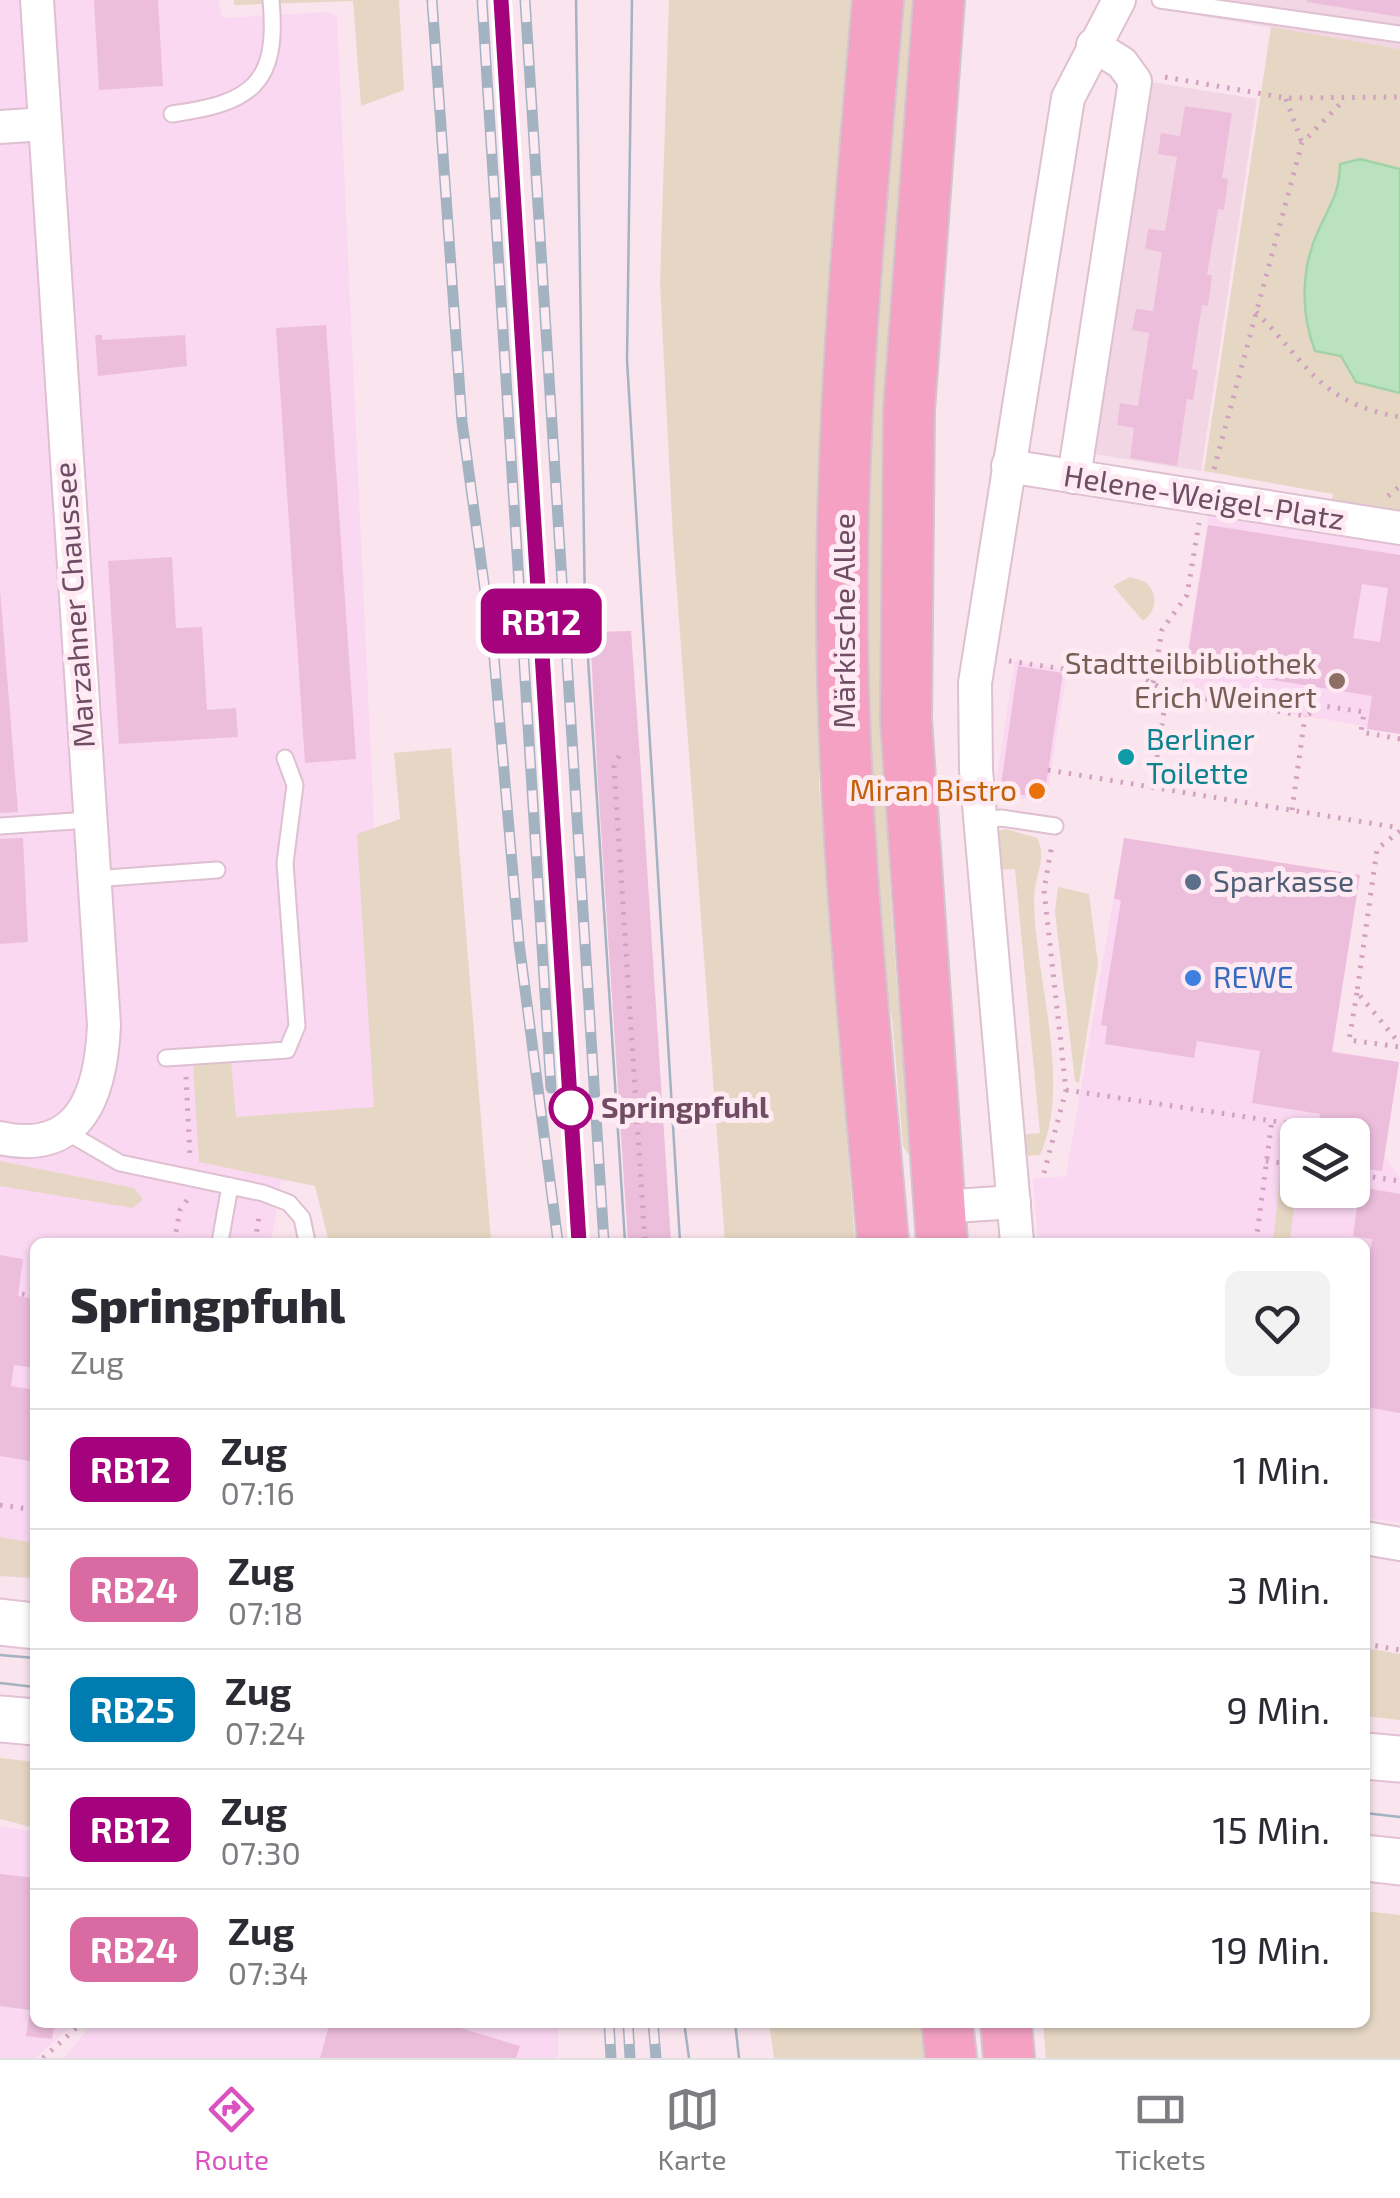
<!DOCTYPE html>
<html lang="de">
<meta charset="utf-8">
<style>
:root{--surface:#fff;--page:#f2f2f3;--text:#2b2b33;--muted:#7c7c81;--line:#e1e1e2;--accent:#db53c1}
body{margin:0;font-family:"Exo 2",sans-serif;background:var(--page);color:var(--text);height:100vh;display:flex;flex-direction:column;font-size:38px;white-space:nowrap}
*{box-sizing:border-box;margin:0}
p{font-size:32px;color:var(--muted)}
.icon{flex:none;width:55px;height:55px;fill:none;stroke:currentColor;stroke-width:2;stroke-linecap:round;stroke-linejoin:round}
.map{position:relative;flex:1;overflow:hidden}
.sheet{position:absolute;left:30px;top:1238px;width:1340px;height:790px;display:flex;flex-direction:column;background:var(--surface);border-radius:15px;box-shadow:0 2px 8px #0004}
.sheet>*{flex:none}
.badge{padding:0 20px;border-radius:15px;font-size:35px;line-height:65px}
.controls{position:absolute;left:1280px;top:1118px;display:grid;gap:20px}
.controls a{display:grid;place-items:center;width:90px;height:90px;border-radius:15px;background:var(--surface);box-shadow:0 2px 8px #0004;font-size:50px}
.map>.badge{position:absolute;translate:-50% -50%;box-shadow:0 0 0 5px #fff}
.round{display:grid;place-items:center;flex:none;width:105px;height:105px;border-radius:15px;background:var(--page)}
.headline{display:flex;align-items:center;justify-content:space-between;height:170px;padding:0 40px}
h1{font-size:48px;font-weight:800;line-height:75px}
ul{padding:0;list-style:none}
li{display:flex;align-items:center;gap:30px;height:120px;padding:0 40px;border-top:2px solid var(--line)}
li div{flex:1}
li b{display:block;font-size:38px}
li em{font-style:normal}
li .badge{min-width:110px;font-weight:700;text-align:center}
.menu{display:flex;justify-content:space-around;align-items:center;height:140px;border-top:2px solid var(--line);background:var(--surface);font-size:28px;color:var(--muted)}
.menu a{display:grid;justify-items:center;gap:5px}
.menu .on{color:var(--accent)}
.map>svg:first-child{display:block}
</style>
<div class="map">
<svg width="1400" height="2058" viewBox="0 0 1400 2058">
<rect width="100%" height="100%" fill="#fae4ed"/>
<g fill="#f3d6e4">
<polygon points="1167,0 1400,0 1400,49 1166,10"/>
<polygon points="1150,82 1257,99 1201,471 1094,454"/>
</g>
<g fill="#fad8f1" fill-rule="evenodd">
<polygon points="0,0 218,0 223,18 329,12 337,17 390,1173 281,1181 271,1242 35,1242 35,1579 0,1576"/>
<polygon points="1209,515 1400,544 1400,732 1180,695"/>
<polygon points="1015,661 1067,670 1046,802 994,794"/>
<path d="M1124,838L1360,875L1332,1051L1399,1062L1384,1156L1400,1178V1523L1365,1517V1242H1038L1033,1179L1066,1176ZM1298,1135H1352V1190H1298Z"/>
<polygon points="0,1826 35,1832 35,2022 75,2023 35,2058 0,2058"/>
<polygon points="93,2023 558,2023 558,2058 64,2058"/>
</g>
<g fill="#e6d7c4">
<polygon points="234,0 399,0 404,90 361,106 353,1 234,5"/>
<polygon points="669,0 851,0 818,488 819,785 855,1242 725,1242 673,538 660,283"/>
<path d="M896,0H917C903,211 881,424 881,636C882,810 896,984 911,1158L903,1146L892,1018L885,989L862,645L876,265Z"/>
<polygon points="1271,27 1400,49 1400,511 1331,505 1333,494 1204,471"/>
<path d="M1130,577L1146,582C1158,595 1157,610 1143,621L1113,586Z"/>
<polygon points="451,748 491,1242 329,1242 315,1186 199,1162 193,1064 231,1060 236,1117 374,1107 357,834 400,819 394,753"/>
<path d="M1006,829L1037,838C1048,858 1034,877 1034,898C1034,977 1073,1082 1040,1155L1022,1156L1020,1135L1040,1133L1015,869L995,870L992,832Z"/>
<polygon points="1058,887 1089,894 1098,964 1079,1083 1075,1081 1055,912"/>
<polygon points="0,1161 134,1188 143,1199 133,1208 0,1186"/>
<polygon points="1280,1176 1297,1179 1290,1242 1273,1242"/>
<polygon points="0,1537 35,1543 35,1578 0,1576"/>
<polygon points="1365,1648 1400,1654 1400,1720 1365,1716"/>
<polygon points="0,1758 35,1762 35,1828 0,1819"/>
<polygon points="1365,1911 1400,1915 1400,2058 1046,2058 1043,2023 1365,2022"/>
<polygon points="769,2023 922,2023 926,2058 774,2058"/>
</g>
<path fill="#bae2bf" stroke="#a1d3a7" stroke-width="2.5" d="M1360,159L1400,169V393L1356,382L1341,356L1315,351C1300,312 1301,267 1319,229C1330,205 1340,192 1340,164Z"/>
<g fill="#edbedc" fill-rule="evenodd">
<polygon points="94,0 158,0 163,86 99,90"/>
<polygon points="1307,0 1400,0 1400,17 1307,2"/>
<polygon points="1185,106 1232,113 1222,178 1228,179 1224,210 1218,209 1207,275 1212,275 1208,306 1202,305 1192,369 1198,370 1193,400 1187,399 1177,466 1130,458 1134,428 1117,425 1120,403 1138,406 1149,333 1132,330 1136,309 1153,311 1162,252 1145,249 1148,229 1165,231 1177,157 1158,154 1161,133 1180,136"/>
<polygon points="326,325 356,759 305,763 276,328"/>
<polygon points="95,335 102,335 102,340 185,335 187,366 98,376"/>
<path d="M1208,525L1400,555V734L1367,729L1372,696L1186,666ZM1362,584L1388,588L1380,642L1353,638Z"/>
<polygon points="172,557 176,628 202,627 207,710 236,708 238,737 119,744 108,561"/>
<polygon points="0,589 18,812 0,813"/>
<polygon points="631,631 641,772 671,1242 628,1242 598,783 590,632"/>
<polygon points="1018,666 1063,673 1044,798 1000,792"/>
<polygon points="23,838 28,942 0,944 0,839"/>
<polygon points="1124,838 1360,875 1332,1052 1399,1062 1382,1171 1352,1167 1352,1135 1317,1135 1320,1114 1252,1103 1260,1051 1197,1041 1194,1058 1105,1044 1107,1026 1101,1025 1121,900 1114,899"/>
<polygon points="1360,1187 1400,1194 1400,1413 1365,1407 1365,1286 1372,1239 1353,1236"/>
<polygon points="0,1255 23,1259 18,1296 35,1299 35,1368 14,1365 11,1386 35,1390 35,1462 0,1456"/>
<polygon points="0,1874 35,1878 35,2022 55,2022 52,2039 26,2036 30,2010 0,2006"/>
<polygon points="330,2022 440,2022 520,2046 516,2058 320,2058"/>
</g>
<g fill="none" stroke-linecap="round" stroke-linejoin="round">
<g stroke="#dec0d1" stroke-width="19">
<g id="lane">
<polyline points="1160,0 1400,34"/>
<path d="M172,114C251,103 279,85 271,0"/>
<polyline points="981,820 1001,818 1055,826"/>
<polyline points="0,826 89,820"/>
<polyline points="93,879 217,870"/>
<polyline points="166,1058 287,1050 297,1026 285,863 295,785 285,758"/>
<polyline points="65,1131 120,1163 263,1193 289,1203 302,1218 307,1242"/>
<polyline points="220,1242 230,1186"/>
</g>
</g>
<g stroke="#dec0d1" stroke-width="36">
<g id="street">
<polyline points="0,127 45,124"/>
<polyline points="1008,466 1400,528"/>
<polyline points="1074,477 1135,81 1122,63 1093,45"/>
<path d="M0,1138C81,1156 101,1093 104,1025L37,0"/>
<polyline points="939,1207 1014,1202"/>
<polyline points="1017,1242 976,770 975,683 1068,98 1119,0"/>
<polyline points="1365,1538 1400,1544"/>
</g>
</g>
<g stroke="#e4c1d5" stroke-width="49">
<g id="secondary">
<polyline points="0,1622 35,1626"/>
<polyline points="0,1719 35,1722"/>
<polyline points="1365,1756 1400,1759"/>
<polyline points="1365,1858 1400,1862"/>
</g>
</g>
<g stroke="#d1c6ce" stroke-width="54">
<g id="primary">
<path d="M878,0C861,200 842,402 842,603C842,817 865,1029 883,1242"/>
<polyline points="939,0 909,410 906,720 942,1242"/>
<polyline points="947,2022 951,2058"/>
<polyline points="1006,2022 1009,2058"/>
</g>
</g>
<g stroke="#d2a1c1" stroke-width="5" stroke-dasharray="2.5 8" stroke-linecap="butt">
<polyline points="1165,77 1286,98 1400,97"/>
<polyline points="1286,99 1302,143"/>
<path d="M1256,312C1309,365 1319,403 1400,417"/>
<polyline points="1214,469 1302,143 1343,101"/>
<polyline points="1388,496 1400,486"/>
<polyline points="1009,661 1085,672"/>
<polyline points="1086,665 1134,672 1167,692 1305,716 1324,706 1364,712 1361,732 1400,739"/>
<polyline points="1153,683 1162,630 1187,595 1199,523"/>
<polyline points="619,756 614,767 645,1242"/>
<polyline points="1048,770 1400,828"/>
<polyline points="1152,788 1167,692"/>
<polyline points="1292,810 1305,716"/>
<polyline points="1400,831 1377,849 1357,992 1400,1044"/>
<polyline points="1357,993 1349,1040 1400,1047"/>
<polyline points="186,1077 190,1156"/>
<polyline points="1066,1090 1313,1127"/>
<polyline points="1266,1161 1298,1165"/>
<polyline points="1044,1173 1066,1090 1044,890 1052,844"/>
<polyline points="1352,1174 1400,1181"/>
<polyline points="1335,1193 1347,1194 1347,1190"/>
<polyline points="174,1242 180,1210 188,1199"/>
<polyline points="255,1242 260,1211"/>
<polyline points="1256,1242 1272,1120"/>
<polyline points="22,1294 35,1296"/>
<polyline points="0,1505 35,1510"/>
<polyline points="1365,1644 1400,1650"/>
<polyline points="43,2058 83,2022"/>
</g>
<use href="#lane" stroke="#fff" stroke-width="15"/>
<use href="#street" stroke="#fff" stroke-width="32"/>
<use href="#secondary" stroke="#fff" stroke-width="45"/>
<use href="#primary" stroke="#f4a1c3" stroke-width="50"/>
<g stroke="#a4b3c2" stroke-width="2.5">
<polyline points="576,0 585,611 625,1242"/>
<polyline points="632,0 627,360 680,1242"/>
<polyline points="0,1655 35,1658"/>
<polyline points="0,1683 35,1687"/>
<polyline points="1365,1813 1400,1817"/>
<polyline points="684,2022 689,2058"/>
<polyline points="735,2022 739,2058"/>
</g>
<g stroke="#a4b3c2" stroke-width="11">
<g id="rail">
<polyline points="432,0 462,422 494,657 519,943 558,1242"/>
<polyline points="482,0 551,1088"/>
<polyline points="501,0 579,1242"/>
<polyline points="525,0 604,1242"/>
<polyline points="609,2022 611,2058"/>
<polyline points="628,2022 630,2058"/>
<polyline points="653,2022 656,2058"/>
</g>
</g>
<use href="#rail" stroke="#fdeaf2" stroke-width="8" stroke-dasharray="22" stroke-linecap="butt"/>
</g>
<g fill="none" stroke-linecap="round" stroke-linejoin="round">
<g stroke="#fff" stroke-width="22">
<polyline id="line" points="501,0 579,1242"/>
</g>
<use href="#line" stroke="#a5027d" stroke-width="15"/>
</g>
<circle fill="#8d6e63" stroke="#fdeaf2" stroke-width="4" cx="1337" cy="681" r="10"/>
<circle fill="#0f9aa8" stroke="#fdeaf2" stroke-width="4" cx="1126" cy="757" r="10"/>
<circle fill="#e8710a" stroke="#fdeaf2" stroke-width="4" cx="1037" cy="791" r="10"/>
<circle fill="#5c6f8a" stroke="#fdeaf2" stroke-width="4" cx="1193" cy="882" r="10"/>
<circle fill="#3f7fe0" stroke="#fdeaf2" stroke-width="4" cx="1193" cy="978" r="10"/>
<circle fill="#fff" stroke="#a5027d" stroke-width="5" cx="571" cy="1108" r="20"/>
<g text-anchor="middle" stroke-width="10" stroke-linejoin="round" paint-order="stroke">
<g font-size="30" fill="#704c65" stroke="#fdeaf2">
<text transform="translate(1204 498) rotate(9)" y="10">Helene-Weigel-Platz</text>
<text transform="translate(75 605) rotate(-94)" y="10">Marzahner Chaussee</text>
<text transform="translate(845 621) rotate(-90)" y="10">Märkische Allee</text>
</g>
<g font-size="30" fill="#785e54" stroke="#fdeaf2" text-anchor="end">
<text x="1317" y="674">Stadtteilbibliothek<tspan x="1317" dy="34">Erich Weinert</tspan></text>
</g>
<g font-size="30" fill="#0d838f" stroke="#fdeaf2" text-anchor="start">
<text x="1146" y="750">Berliner<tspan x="1146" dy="34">Toilette</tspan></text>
</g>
<g font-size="30" fill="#c56008" stroke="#fdeaf2" text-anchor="end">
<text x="1017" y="801">Miran Bistro</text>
</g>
<g font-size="30" fill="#4e5e75" stroke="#fdeaf2" text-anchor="start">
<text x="1213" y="892">Sparkasse</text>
</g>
<g font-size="30" fill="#366cbe" stroke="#fdeaf2" text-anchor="start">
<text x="1213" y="988">REWE</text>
</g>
<g font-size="30" font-weight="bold" fill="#704c65" stroke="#fdeaf2" text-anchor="start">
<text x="601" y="1118">Springpfuhl</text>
</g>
</g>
</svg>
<div class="controls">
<a><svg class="icon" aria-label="layers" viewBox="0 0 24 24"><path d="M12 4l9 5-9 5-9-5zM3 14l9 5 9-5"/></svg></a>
</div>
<b class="badge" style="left:541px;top:621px;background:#a5027d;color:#fff">RB12</b>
<section class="sheet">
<div class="headline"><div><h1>Springpfuhl</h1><p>Zug</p></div><a class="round"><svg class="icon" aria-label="heart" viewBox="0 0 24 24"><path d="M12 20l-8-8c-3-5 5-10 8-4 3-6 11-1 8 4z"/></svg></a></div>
<ul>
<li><span class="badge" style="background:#a5027d;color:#fff">RB12</span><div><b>Zug</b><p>07:16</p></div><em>1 Min.</em></li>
<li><span class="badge" style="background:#da6ba2;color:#fff">RB24</span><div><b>Zug</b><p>07:18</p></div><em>3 Min.</em></li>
<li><span class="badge" style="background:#007cb0;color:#fff">RB25</span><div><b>Zug</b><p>07:24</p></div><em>9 Min.</em></li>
<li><span class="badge" style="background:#a5027d;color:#fff">RB12</span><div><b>Zug</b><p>07:30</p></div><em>15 Min.</em></li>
<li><span class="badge" style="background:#da6ba2;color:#fff">RB24</span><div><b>Zug</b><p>07:34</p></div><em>19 Min.</em></li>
</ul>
</section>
</div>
<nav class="menu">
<a class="on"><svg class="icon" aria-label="directions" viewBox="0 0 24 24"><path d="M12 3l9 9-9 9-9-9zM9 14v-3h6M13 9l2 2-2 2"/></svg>Route</a>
<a><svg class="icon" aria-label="map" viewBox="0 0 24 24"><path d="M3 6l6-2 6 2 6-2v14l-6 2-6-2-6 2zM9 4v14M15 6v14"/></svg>Karte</a>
<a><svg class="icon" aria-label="tickets" viewBox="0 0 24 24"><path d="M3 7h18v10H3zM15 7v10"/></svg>Tickets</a>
</nav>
